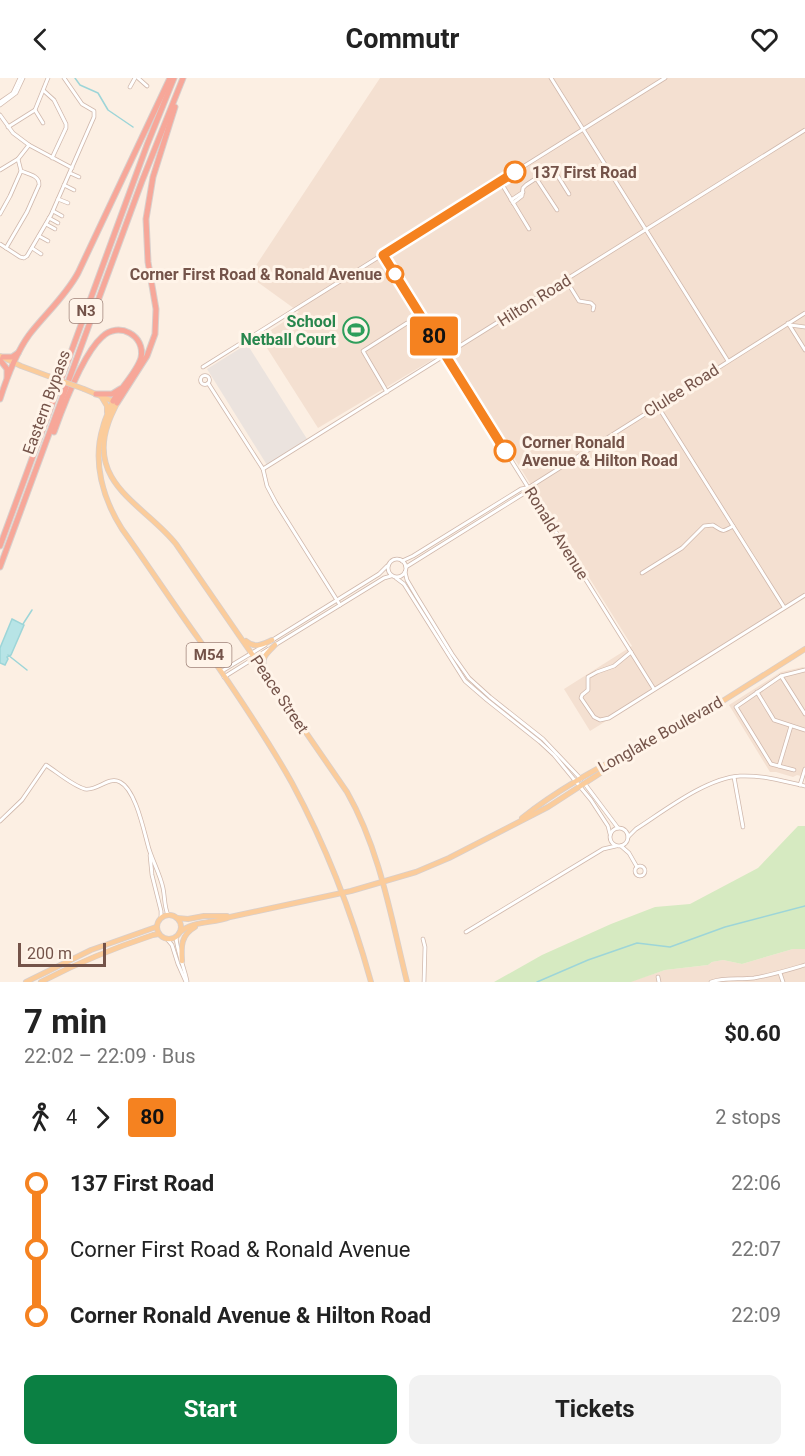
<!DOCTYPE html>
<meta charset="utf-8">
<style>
:root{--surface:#fff;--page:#f2f2f2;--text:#222;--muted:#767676;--accent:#0b8043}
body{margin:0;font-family:Roboto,sans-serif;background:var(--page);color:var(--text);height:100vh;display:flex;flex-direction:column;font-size:22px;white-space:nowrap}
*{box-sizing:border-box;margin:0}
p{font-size:20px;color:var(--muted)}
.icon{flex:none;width:33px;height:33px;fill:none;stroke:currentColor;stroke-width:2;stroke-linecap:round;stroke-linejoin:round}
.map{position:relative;height:904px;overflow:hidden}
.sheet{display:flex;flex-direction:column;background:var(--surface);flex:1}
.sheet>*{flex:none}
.badge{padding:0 12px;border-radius:4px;font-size:21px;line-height:39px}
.scale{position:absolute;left:18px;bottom:15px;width:88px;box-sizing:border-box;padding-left:6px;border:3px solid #745349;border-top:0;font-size:16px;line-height:21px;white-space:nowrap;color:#745349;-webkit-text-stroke:4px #fff4e9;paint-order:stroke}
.map>.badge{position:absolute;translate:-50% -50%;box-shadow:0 0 0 3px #fff}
.legs{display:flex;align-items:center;gap:9px;height:66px;padding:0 24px;font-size:20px}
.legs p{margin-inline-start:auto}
.headline{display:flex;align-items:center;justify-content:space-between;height:102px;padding:0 24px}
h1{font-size:33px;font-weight:700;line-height:45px}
.action{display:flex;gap:12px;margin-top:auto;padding:12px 24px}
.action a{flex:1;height:69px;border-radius:12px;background:var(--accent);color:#fff;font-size:24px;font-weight:700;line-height:69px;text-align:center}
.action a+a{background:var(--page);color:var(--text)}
ul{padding:0 24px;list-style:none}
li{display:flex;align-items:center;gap:21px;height:66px;font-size:22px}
li i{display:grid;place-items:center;width:9px;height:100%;margin:0 8px;background:currentColor}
li i::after{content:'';width:15px;height:15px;margin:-8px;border:4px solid;border-radius:50%;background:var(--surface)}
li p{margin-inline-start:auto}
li:first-child i{background:linear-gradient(#0000 50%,currentColor 0)}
li:last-child i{background:linear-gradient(currentColor 50%,#0000 0)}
header{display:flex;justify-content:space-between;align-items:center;height:78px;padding:0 24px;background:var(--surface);font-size:27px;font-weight:700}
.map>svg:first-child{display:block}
</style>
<header><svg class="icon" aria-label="back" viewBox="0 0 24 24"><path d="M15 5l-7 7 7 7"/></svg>Commutr<svg class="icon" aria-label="heart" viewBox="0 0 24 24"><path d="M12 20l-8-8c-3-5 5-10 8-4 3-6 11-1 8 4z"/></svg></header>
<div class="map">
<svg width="805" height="904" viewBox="0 0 805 904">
<rect width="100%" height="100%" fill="#fcefe3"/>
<g fill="#f4e0d1">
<polygon points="380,0 805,0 805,520 590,653 564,611 632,568 447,273 318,350 260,259 299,234 249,198"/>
<polygon points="803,589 805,590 805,699 797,697 793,699 776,694 770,694 729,627 781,594"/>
<polygon points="793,871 805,871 805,904 629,904 665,892 708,887 712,884 723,882 742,886"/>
</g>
<polygon fill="#ebe3de" points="247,266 307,361 267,387 207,291"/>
<polygon fill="#d6eac1" points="798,748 805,748 805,871 793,871 742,886 723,882 712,884 708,887 665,892 631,904 494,904 542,877 611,846 655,829 690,826 758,790"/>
<polygon fill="#b7e4e6" stroke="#9dd5d8" stroke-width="1.5" points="12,541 24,547 11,577 7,579 8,581 5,587 0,585 0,570"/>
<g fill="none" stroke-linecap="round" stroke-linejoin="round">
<g stroke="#9dd5d8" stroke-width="1.5">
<polyline points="75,0 80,7 98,15 108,32 133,49"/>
<polyline points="23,546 32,532"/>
<polyline points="8,577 27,592"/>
<polyline points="537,904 588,882 637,865 670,869 725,849 805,828"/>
</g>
<g stroke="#d0b8ac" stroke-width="4.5">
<g id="minor">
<polyline points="138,0 147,8"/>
<polyline points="551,0 728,283"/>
<polyline points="130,9 135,0"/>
<polyline points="44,13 54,22 66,46 66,50 52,80"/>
<polyline points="0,24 13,15 20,0"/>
<polyline points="0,27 16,15 23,0"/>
<polyline points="35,32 43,45"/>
<polyline points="0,37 13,55 29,67 72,90"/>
<polyline points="8,49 35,32 48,0"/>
<polyline points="0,92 18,81 29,67"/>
<polyline points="70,95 79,99"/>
<polyline points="536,100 557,132"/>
<polyline points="500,103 529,151"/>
<polyline points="64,107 74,112"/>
<polyline points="58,121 68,125"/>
<polyline points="511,122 523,114"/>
<polyline points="513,125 522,118 523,110 526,107 552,90 554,92 569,116"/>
<polyline points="53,133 62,138"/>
<polyline points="0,136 10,118 21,93 18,81"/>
<polyline points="49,140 58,145"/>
<polyline points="46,146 55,151"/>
<polyline points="39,158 48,163"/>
<polyline points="0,166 20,179 24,180 27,178 51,137 94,39 94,33 82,26 64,0"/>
<path d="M6,170L27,134L39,107C40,98 29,96 21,93"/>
<polyline points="32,170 41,176"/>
<polyline points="383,177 654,611"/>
<polyline points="566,202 579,223 591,225 594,228 593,232"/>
<polyline points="788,245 805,272"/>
<polyline points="790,247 805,249"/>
<polyline points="203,289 665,0"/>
<circle cx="205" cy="302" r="4.5"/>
<polyline points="208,305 263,391 267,408 276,425 340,527"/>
<polyline points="387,314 363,273 407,245 415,253 426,245"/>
<polyline points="657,327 784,529"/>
<polyline points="263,391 805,52"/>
<circle cx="397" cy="490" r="9"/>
<polyline points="402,483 413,478 521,411 526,410"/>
<polyline points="406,489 523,416 528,410 805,235"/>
<polyline points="405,494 407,502 417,519 452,576 469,600 490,619 543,661 581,701"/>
<path d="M642,495L682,470L704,448L713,447C723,453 721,455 733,448"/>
<polyline points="396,500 404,506 465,603 487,622 540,664 554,677 591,722 608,748 610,756"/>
<polyline points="271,563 379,496 387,488"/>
<polyline points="275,567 384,500 391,498"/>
<polyline points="631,574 614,588 597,594 588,599 588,612 582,617 581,620 594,639 600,642 609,640 805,517"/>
<polyline points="222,593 265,567"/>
<polyline points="781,598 805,636"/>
<polyline points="224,599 269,571"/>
<polyline points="757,614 774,642 805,652"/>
<polyline points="779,688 791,648"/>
<polyline points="794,692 771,686 736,629 781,598 805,592"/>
<polyline points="734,699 743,749"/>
<polyline points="585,706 618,750"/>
<polyline points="800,707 805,691"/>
<path d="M0,743L22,722L46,687C57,694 73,708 85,711C98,713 108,698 120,704C136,712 144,754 149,771C153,784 160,796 163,810C165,819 164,828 168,837"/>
<circle cx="619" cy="759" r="9"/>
<path d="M628,759L636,751C664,733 706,700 740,698C762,697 784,703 805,708"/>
<polyline points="621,768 629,775 637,789"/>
<polyline points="150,777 152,797 161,833 161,839"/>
<circle cx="640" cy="793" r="5"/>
<polyline points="466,854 603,771 616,768"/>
<path d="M176,859C177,874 184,888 187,903"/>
<polyline points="167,861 172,867 178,886 186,904"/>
<polyline points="423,861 425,869 424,904"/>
<polyline points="780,895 783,904"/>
<polyline points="658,899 659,904"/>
<path d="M711,904C725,899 740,902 754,900C772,897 788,892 805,887"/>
</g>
</g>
<g stroke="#d8cfcc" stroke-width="6">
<g id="major">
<polyline points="0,278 21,288 48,298"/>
<path d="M84,311L117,325C114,332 110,339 108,346C87,406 146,428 176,466L347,714C380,772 391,839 407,904"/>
<polyline points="101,318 107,328 107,334"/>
<path d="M113,323C110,331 105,340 103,349C92,384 103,421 122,451C148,487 172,524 198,560C231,607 264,655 292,705C326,768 352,835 371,904"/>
<path d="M246,563C255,571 263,566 272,562"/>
<path d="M265,592C260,580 267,575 275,567"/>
<path d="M522,740C556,713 594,692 632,672"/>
<circle cx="169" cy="849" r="12"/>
<polyline points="177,840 188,841 204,838 227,838"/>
<path d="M180,854C194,842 213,846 230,839L351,813L416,794L449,780L548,729L636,672L699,638L805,571"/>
<path d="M182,883C181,868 181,857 195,849"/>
<polyline points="26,904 91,872 156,849"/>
<path d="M41,904C77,885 114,870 153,857L159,856"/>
</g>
</g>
<g stroke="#d8cfcc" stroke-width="7">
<g id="highway">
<polyline points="3,279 12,279 18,275"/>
<polyline points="0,282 7,291 7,299"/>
<polyline points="96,316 112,316 120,311"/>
<path d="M0,321C7,299 16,275 29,257C45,236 65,219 78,195L170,0"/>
<polyline points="117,325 147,278 155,256 156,231 148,184 146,141 153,99 175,29"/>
<path d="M54,354C63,329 83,276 102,259C118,243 146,257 141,280C137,294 121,310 113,323"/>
<polyline points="0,468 147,67 174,0"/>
<polyline points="0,489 142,103 183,0"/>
</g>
</g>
<use href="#minor" stroke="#fff" stroke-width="3"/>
<use href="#major" stroke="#fbcc9b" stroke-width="4.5"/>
<use href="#highway" stroke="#f7a799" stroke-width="5"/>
<g stroke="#d8cfcc" stroke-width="6" stroke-linecap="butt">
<polyline id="major-bridge" points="48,298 84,311"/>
</g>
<use href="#major-bridge" stroke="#fbcc9b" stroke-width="4.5"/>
</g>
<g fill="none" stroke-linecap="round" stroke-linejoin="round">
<g stroke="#fff" stroke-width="14">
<polyline id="line-1" points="505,373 383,177 515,94"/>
</g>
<use href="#line-1" stroke="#f58220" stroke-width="9"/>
</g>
<defs>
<g id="stadium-ring" transform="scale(1.35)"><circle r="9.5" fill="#fff4e9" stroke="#2e9e5b" stroke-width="1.5"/><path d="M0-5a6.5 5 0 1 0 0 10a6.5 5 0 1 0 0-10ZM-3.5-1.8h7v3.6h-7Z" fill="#2e9e5b"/></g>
</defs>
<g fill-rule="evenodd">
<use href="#stadium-ring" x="356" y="252"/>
</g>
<g fill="#fff" stroke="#f58220" stroke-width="3">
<circle cx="515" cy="94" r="10"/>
<circle cx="395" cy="196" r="8"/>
<circle cx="505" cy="373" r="10"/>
</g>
<g text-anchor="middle" stroke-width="6" stroke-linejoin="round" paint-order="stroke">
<g fill="#fff4e9" stroke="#9e8379" stroke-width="1.5">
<rect x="69.5" y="221" width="33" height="24" rx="4.5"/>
<rect x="186.5" y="565" width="45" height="24" rx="4.5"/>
</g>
<g font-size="15" font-weight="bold" fill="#745349">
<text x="86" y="238">N3</text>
<text x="209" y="582">M54</text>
</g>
<g font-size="16" font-weight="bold" fill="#745349" stroke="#fff4e9" text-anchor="start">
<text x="532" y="100">137 First Road</text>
<text x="382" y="202" text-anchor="end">Corner First Road &amp; Ronald Avenue</text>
<text x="522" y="370">Corner Ronald<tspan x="522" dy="18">Avenue &amp; Hilton Road</tspan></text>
</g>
<g font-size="16" fill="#745349" stroke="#fff4e9">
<text transform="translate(534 222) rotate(-32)" y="6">Hilton Road</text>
<text transform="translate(681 312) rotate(-32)" y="6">Clulee Road</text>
<text transform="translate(46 324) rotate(-70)" y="6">Eastern Bypass</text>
<text transform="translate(557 455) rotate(58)" y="6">Ronald Avenue</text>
<text transform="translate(280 616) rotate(56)" y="6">Peace Street</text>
<text transform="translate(660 656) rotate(-29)" y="6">Longlake Boulevard</text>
</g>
<g font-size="16" font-weight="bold" fill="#27864d" stroke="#fff4e9" text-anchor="end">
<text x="336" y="249">School<tspan x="336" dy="18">Netball Court</tspan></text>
</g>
</g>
</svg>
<div class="scale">200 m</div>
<b class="badge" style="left:434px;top:258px;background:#f58220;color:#111">80</b>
</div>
<section class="sheet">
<div class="headline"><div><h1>7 min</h1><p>22:02 – 22:09 · Bus</p></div><b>$0.60</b></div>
<div class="legs"><svg class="icon" aria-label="walk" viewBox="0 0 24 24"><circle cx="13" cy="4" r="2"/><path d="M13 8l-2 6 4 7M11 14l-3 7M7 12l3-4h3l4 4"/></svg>4<svg class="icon" aria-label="forward" viewBox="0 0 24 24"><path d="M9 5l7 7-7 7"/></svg><b class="badge" style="background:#f58220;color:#111">80</b><p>2 stops</p></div>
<ul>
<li><i style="color:#f58220"></i><b>137 First Road</b><p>22:06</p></li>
<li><i style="color:#f58220"></i><span>Corner First Road &amp; Ronald Avenue</span><p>22:07</p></li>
<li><i style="color:#f58220"></i><b>Corner Ronald Avenue &amp; Hilton Road</b><p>22:09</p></li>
</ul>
<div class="action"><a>Start</a><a>Tickets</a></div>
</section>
